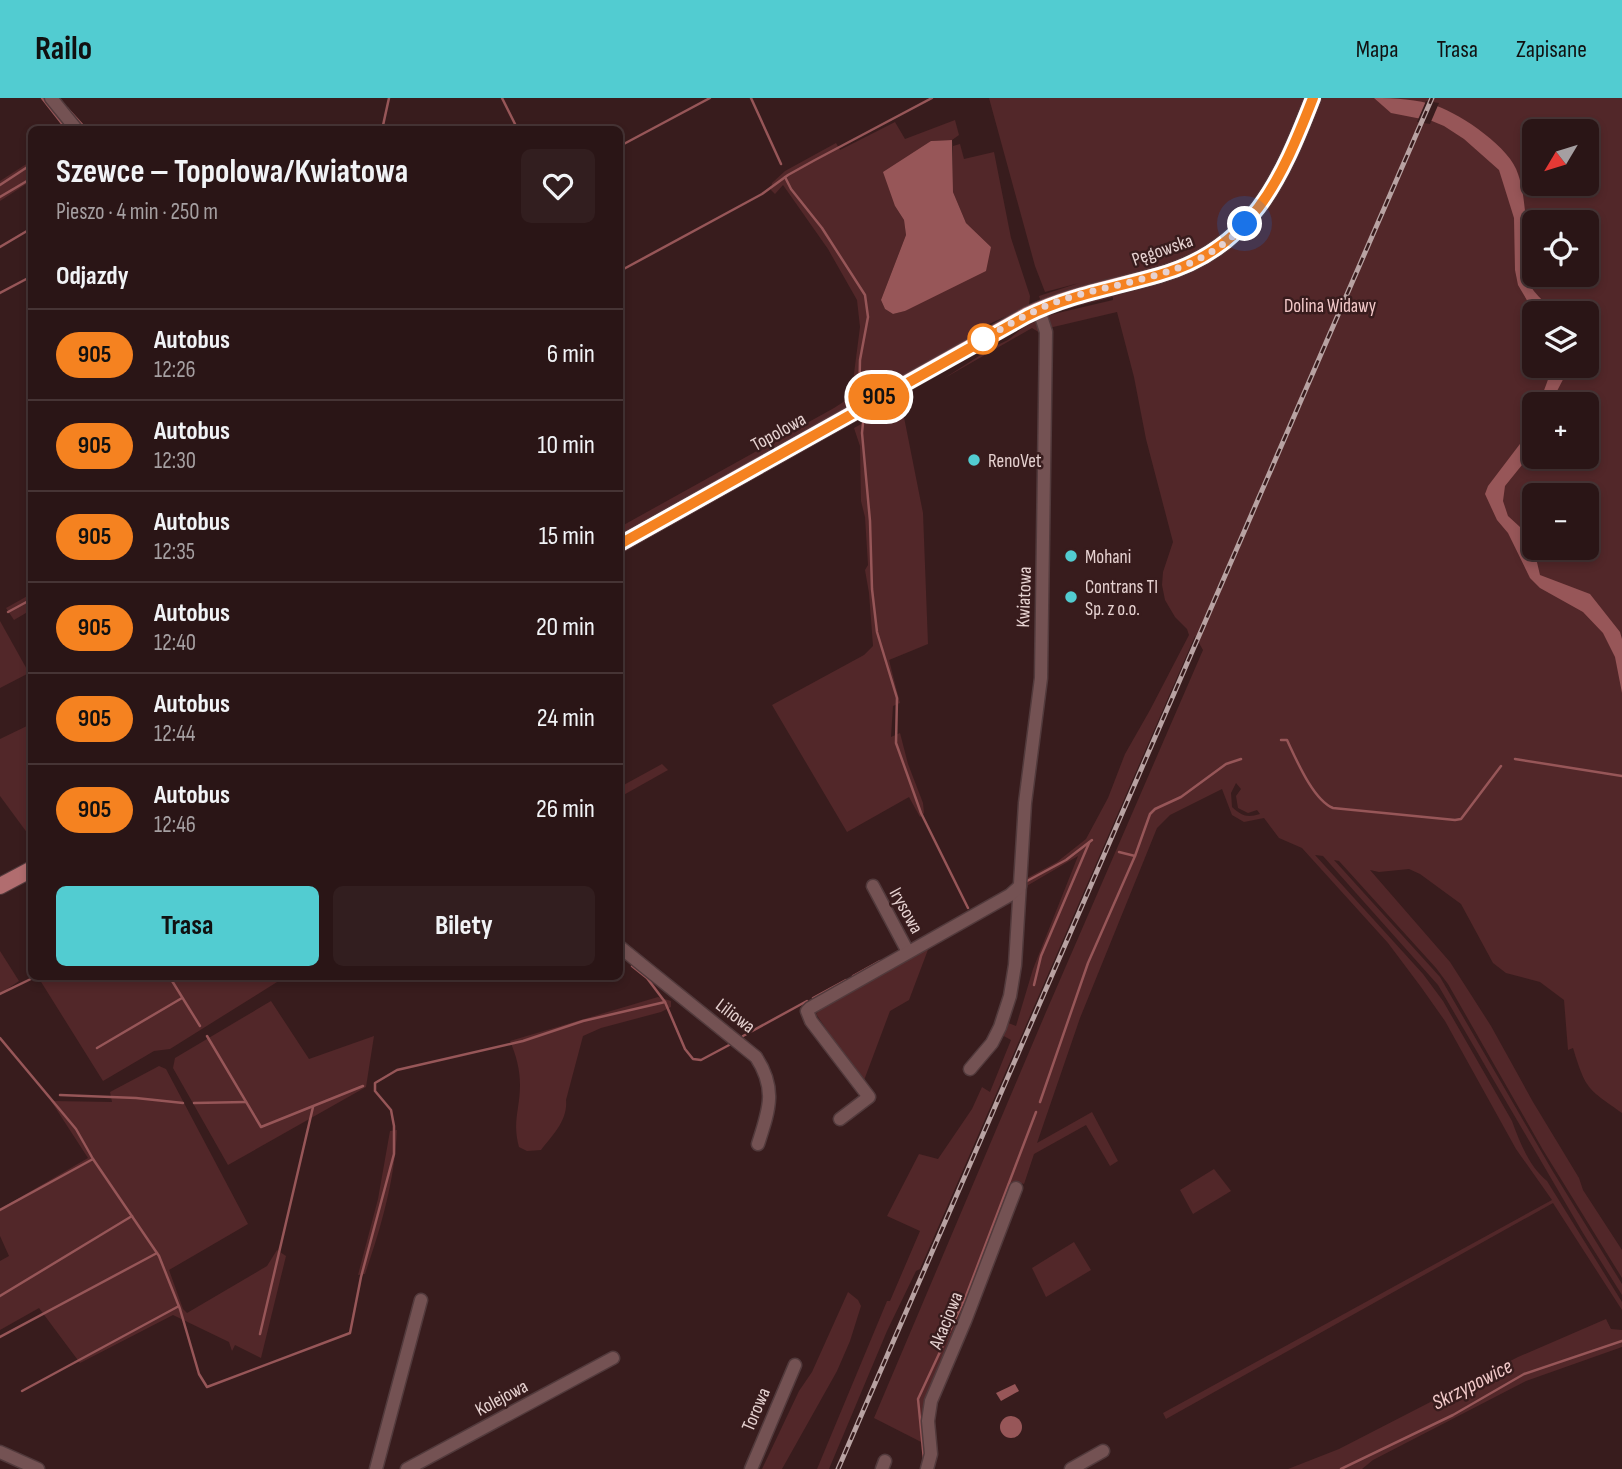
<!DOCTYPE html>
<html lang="pl">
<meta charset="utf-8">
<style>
:root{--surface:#2a1516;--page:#321e1f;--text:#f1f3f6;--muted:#a59fa1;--line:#463435;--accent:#52ccd1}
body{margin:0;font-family:"Sofia Sans Condensed",sans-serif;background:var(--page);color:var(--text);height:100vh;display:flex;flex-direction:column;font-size:26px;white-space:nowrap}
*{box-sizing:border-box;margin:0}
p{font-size:23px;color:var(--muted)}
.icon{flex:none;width:38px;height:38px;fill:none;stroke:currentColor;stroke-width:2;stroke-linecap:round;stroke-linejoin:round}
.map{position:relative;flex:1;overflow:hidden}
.details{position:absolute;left:28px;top:28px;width:595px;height:854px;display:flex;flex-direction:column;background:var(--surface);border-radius:10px;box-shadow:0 4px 10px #0003,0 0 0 2px var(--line)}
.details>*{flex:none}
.badge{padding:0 14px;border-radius:23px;font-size:24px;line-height:46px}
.needle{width:46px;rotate:232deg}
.tools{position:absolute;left:1522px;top:21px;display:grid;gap:14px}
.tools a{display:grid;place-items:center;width:77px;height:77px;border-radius:10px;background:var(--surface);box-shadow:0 4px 10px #0003,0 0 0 2px var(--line);font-size:35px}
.you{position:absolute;width:35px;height:35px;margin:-18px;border:5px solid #fff;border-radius:50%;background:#1a73e8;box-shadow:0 0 0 10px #1a73e833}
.map>.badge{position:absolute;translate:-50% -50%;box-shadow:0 0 0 4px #fff}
h2{padding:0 28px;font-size:26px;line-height:63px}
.round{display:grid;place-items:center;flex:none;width:74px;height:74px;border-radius:10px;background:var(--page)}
.headline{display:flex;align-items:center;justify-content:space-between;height:119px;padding:0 28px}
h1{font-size:33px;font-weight:700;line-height:52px}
.button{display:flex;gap:14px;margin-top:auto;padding:14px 28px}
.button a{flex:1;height:80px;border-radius:10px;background:var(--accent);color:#111;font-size:28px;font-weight:700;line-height:80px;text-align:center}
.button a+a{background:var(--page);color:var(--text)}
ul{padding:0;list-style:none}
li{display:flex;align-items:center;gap:21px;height:91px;padding:0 28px;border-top:2px solid var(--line)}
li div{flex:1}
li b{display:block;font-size:26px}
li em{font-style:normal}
li .badge{min-width:77px;font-weight:700;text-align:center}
header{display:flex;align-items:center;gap:42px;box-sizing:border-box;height:98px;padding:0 35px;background:var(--accent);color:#111}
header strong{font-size:33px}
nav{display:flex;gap:38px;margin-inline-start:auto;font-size:24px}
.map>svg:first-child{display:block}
</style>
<header>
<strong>Railo</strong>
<nav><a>Mapa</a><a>Trasa</a><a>Zapisane</a></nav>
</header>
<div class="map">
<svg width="1622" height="1371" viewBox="0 0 1622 1371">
<rect width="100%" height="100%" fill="#381c1d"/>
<g fill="#522729" fill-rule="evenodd">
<path d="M989,0H1622V1015C1587,990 1586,992 1573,950L1568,952L1564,902L1540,884L1506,875L1493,865L1461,806L1420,776L1409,771L1379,774L1370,772L1450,864L1491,928L1533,1004L1579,1080L1583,1092L1622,1152V1180L1543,1052L1448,886L1436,870L1339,763L1334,762L1440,879L1552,1072L1622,1186V1197L1583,1135L1438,887L1323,758L1315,757L1423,876L1443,903L1512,1023C1520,1045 1529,1068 1547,1083L1622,1204V1212L1553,1105L1166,1321L1163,1315L1552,1102L1516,1051L1445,923L1421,889L1388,845L1302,750L1279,740L1264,720L1244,724L1232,717L1222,691L1170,717L1157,730L1080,920L1037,1045L1092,1014L1118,1063L1110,1068L1086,1027L1034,1056L1024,1086L1016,1084L924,1310L927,1347L874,1320L1046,914L1203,552L1195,538L920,1171L916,1173L887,1233L829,1371H817L887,1203H890L920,1133L887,1118L919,1056L938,1061L972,1011L982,989L990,994L1011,942L1000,936L1006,924L1016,928L1033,871L1078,758L1025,789V781L1057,764L1086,741L1108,700L1125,656L1150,612L1189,537L1187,531L1175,519L1165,502L1162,487L1163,474L1173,444L1146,341L1134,279L1117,214L1049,230L1045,218L1113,202V199L1062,212H1052L1040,201L1039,198L1079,185L1045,194L1035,168ZM1535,33H1587V86H1535ZM1535,124H1587V177H1535ZM1535,215H1587V268H1535ZM1535,306H1587V359H1535ZM1535,397H1587V450H1535ZM1236,685L1241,691L1236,698L1238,710L1248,715L1257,712L1260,716C1247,720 1242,718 1232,709L1231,695Z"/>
<polygon points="955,22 959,37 952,42 931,43 895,108 904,122 906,137 881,202 885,211 893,216 905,213 991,149 966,125 953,94 953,48 960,46 964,61 994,54 1011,140 1030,198 1029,208 987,227 977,234 978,236 620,440 620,429 834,310 851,299 860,229 857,202 828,151 783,87 775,96 771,92 772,85 785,73 836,45 840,52 895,24 905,41"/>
<polygon points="31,63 31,83 0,103 0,83"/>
<polygon points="1035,223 1040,235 1032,230 943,281 993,249 1008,242 1026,227"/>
<polygon points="901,304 923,415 928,546 889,562 900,605 893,608 891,639 900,635 908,666 923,705 924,715 920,719 909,699 847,734 772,607 864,557 873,548 869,495 865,472 868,467 865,419 861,403 860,348 854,330"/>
<polygon points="850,322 852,326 624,454 622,450"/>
<polygon points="31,496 31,512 14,522 6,510"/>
<polygon points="0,523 29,575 0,590"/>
<polygon points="31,626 31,740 0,698 0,641"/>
<polygon points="662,666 668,672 620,699 620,689"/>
<polygon points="929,849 909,902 890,913 863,985 816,916 821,910"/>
<polygon points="0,853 19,883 0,896"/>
<polygon points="38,879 285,879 170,951 154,953 103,983"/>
<path d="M658,899L671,903V909L661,914L601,930L583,938L566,1002C568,1022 553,1037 541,1052L527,1053L519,1049C512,1024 520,1011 520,987C520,971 516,957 510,943Z"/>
<polygon points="271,903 309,961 374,938 366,989 228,1067 173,970 175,960"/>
<polygon points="159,968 166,971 248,1126 169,1172 183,1211 187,1215 267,1168 277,1152 286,1158 261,1260 235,1247 232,1253 229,1244 173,1217 80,1265 39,1210 0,1232 0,1163 9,1158 0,1138 0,1111 88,1060 51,1003 112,1004 110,994"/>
<path d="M397,1032C395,1081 381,1130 365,1176L358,1177L378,1101L390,1033Z"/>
<polygon points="1214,1071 1231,1093 1193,1116 1180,1092"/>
<polygon points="1074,1144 1091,1172 1046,1199 1032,1170"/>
<polygon points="848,1194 858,1202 861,1208 850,1243 837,1273 782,1371 762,1371 799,1293 812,1274"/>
<polygon points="1606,1221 1611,1231 1622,1232 1622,1249 1526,1283 1373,1362 1362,1371 1288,1371 1339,1351 1518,1259"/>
</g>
<g fill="#975658">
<path d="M1374,0C1395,0 1417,1 1437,8C1462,17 1511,50 1518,76C1522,87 1524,102 1525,113C1525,133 1518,159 1525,178C1530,192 1545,205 1556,215H1542L1528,204L1518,187L1515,172L1514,120L1499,72L1464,41L1444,28L1432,23L1391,15Z"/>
<polygon points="952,42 953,94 966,125 991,149 986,173 905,213 893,216 885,211 881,202 906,137 904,122 895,108 883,74 931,43"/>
<polygon points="1553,268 1570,268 1556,295 1553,306 1539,306"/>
<polygon points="1535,320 1535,351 1505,388 1503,403 1508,418 1531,439 1540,477 1590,496 1620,534 1622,541 1622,595 1615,559 1603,535 1583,514 1540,490 1530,480 1508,435 1497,422 1485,396 1488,388 1532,330"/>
<polygon points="1015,1286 1019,1293 1001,1303 996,1295"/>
<circle cx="1011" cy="1329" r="11"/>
</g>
<polygon fill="#381c1d" points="1426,3 1439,5 1430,26 1417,24"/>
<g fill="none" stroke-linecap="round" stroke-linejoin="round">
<g stroke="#975658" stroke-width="2.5">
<polyline points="42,0 67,32"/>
<polyline points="502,0 518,32"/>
<polyline points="751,0 781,66"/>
<polyline points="67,10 87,32"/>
<polyline points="382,32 389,0"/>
<polyline points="620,48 710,0"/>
<polyline points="785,79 791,91 822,130 865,197 868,219 860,262 859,305"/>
<polyline points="0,87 32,66"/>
<polyline points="0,99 32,80"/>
<polyline points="0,149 32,130"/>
<polyline points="620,173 762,96 788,77 815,62 932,0"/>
<polyline points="0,195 32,178"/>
<polyline points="863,325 862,335 870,423 872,491 877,534 897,600 896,645 921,715 968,810"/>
<polyline points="8,514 32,501"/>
<path d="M1281,642H1287C1296,661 1313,702 1333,710L1455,722L1461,721L1501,668"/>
<polyline points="1515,661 1622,678"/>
<polyline points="1119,754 1135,758"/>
<polyline points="1027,783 1066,762 1092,742"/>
<polyline points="620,859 621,860"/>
<polyline points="632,868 647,880 665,904"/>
<polyline points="169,878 200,928"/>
<polyline points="853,878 880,863"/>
<polyline points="1034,887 1041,858 1089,745"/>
<polyline points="0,896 37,878"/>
<polyline points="813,900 846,882"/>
<polyline points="207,938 261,1029 363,988"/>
<polyline points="743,938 807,903"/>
<polyline points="0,940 76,1031 93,1061"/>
<polyline points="97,950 182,900"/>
<polyline points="60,997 136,1000 183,1005"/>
<polyline points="1040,1004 1088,865 1135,758 1150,716 1155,711 1181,699 1226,666 1241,661"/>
<polyline points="194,1005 246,1004"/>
<polyline points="0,1112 93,1061 159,1158 180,1211 199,1276 207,1289 350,1235 361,1179 394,1056 394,1028 391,1012 375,993 375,985 397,972 523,943 583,923 665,904 685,951 693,961 701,962 731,946"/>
<polyline points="0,1198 132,1118"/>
<polyline points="260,1236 313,1009"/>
<polyline points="0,1239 157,1155"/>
<polyline points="22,1293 179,1208"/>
<polyline points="924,1362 918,1301 966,1198 1036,1014"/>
<polyline points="1341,1371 1453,1317 1524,1276 1622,1243"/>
</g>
<g stroke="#523a3c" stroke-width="15">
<g id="minor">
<polyline points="51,0 77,32"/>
<polyline points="873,788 908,854"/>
<path d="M620,849L756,959C777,991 769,1012 758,1046"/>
<polyline points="970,971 992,945 1000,929 1010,898 1015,867 1025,705 1041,580 1046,234 1039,212"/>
<polyline points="840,1021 869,999 811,923 807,913 810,910 1010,797 1020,788"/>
<polyline points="0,1354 38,1371"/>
<polyline points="376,1371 421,1202"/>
<polyline points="407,1371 613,1260"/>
<polyline points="751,1371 795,1267"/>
<polyline points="882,1371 885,1363"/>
<polyline points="927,1371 931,1356 928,1323 931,1303 965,1223 1016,1090"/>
<polyline points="1071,1371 1103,1353"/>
</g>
</g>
<g stroke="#523a3c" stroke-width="18">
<g id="major">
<path d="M620,446L1027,217C1069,197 1115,189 1159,177C1251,151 1281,82 1313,0"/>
<polyline points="0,788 32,771"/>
</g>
</g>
<use href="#minor" stroke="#745253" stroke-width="12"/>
<use href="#major" stroke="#b16d6f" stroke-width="16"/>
<g stroke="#b8a2a2" stroke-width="5">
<polyline id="rail" points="838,1371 1432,0"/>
</g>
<use href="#rail" stroke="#381c1d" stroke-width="2.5" stroke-dasharray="8" stroke-linecap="butt"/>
</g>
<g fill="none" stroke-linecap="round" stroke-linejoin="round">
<g stroke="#fff" stroke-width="16">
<path id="line" d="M620,446L1027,218C1069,197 1115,190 1159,177C1251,151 1281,82 1313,0"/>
</g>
<use href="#line" stroke="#f58220" stroke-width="10"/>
<path stroke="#e6d2d1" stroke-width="7" stroke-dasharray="0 12.6" d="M983,241L981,243C1004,229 1028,215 1053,205C1119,181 1195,182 1245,126"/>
</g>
<circle fill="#fff" stroke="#f58220" stroke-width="3.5" cx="983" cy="241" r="14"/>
<g fill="#52ccd1" stroke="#381c1d" stroke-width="2.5">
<circle cx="974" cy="362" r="7"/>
<circle cx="1071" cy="458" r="7"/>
<circle cx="1071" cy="499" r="7"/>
</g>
<g text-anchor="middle" stroke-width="5" stroke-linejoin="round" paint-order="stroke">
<g font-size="19" fill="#e6d2d1" stroke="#381c1d">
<text transform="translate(1162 151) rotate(-19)" y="7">Pęgowska</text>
<text transform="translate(778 333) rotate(-29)" y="7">Topolowa</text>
<text transform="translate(1023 499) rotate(-88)" y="7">Kwiatowa</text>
<text transform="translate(907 812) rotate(61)" y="7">Irysowa</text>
<text transform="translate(736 917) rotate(37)" y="7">Liliowa</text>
<text transform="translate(945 1222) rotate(-68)" y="7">Akacjowa</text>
<text transform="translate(501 1299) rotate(-28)" y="7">Kolejowa</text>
<text transform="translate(755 1311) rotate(-67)" y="7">Torowa</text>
</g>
<g font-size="19" fill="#f3caca" stroke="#381c1d">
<text x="1330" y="214">Dolina Widawy</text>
</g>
<g font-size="19" fill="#e6d2d1" stroke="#381c1d" text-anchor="start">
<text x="988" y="369">RenoVet</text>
<text x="1085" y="465">Mohani</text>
<text x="1085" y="495">Contrans TI<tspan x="1085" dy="22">Sp. z o.o.</tspan></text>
</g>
<g font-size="21" font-style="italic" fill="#f2c9c9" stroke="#381c1d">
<text transform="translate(1472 1286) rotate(-27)" y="7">Skrzypowice</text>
</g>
</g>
</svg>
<div class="tools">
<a><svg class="needle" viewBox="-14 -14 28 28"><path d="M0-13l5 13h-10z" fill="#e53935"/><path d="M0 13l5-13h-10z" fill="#a59fa1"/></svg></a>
<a><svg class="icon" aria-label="locate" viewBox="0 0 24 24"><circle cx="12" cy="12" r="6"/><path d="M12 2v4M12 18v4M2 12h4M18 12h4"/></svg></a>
<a><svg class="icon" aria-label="layers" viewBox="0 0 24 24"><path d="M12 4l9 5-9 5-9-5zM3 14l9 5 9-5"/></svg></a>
<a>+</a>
<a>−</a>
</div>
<div class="you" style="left:1245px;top:126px"></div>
<b class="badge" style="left:879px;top:299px;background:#f58220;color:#111">905</b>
<section class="details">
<div class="headline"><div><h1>Szewce – Topolowa/Kwiatowa</h1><p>Pieszo · 4 min · 250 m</p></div><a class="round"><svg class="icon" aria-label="heart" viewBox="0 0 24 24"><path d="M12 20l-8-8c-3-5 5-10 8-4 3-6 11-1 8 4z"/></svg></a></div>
<h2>Odjazdy</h2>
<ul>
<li><span class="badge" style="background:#f58220;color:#111">905</span><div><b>Autobus</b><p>12:26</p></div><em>6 min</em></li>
<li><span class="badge" style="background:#f58220;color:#111">905</span><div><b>Autobus</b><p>12:30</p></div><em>10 min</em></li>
<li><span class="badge" style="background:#f58220;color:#111">905</span><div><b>Autobus</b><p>12:35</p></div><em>15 min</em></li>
<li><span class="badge" style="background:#f58220;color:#111">905</span><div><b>Autobus</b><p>12:40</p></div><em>20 min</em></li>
<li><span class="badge" style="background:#f58220;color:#111">905</span><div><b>Autobus</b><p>12:44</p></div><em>24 min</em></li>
<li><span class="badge" style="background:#f58220;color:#111">905</span><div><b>Autobus</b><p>12:46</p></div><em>26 min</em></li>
</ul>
<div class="button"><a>Trasa</a><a>Bilety</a></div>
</section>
</div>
